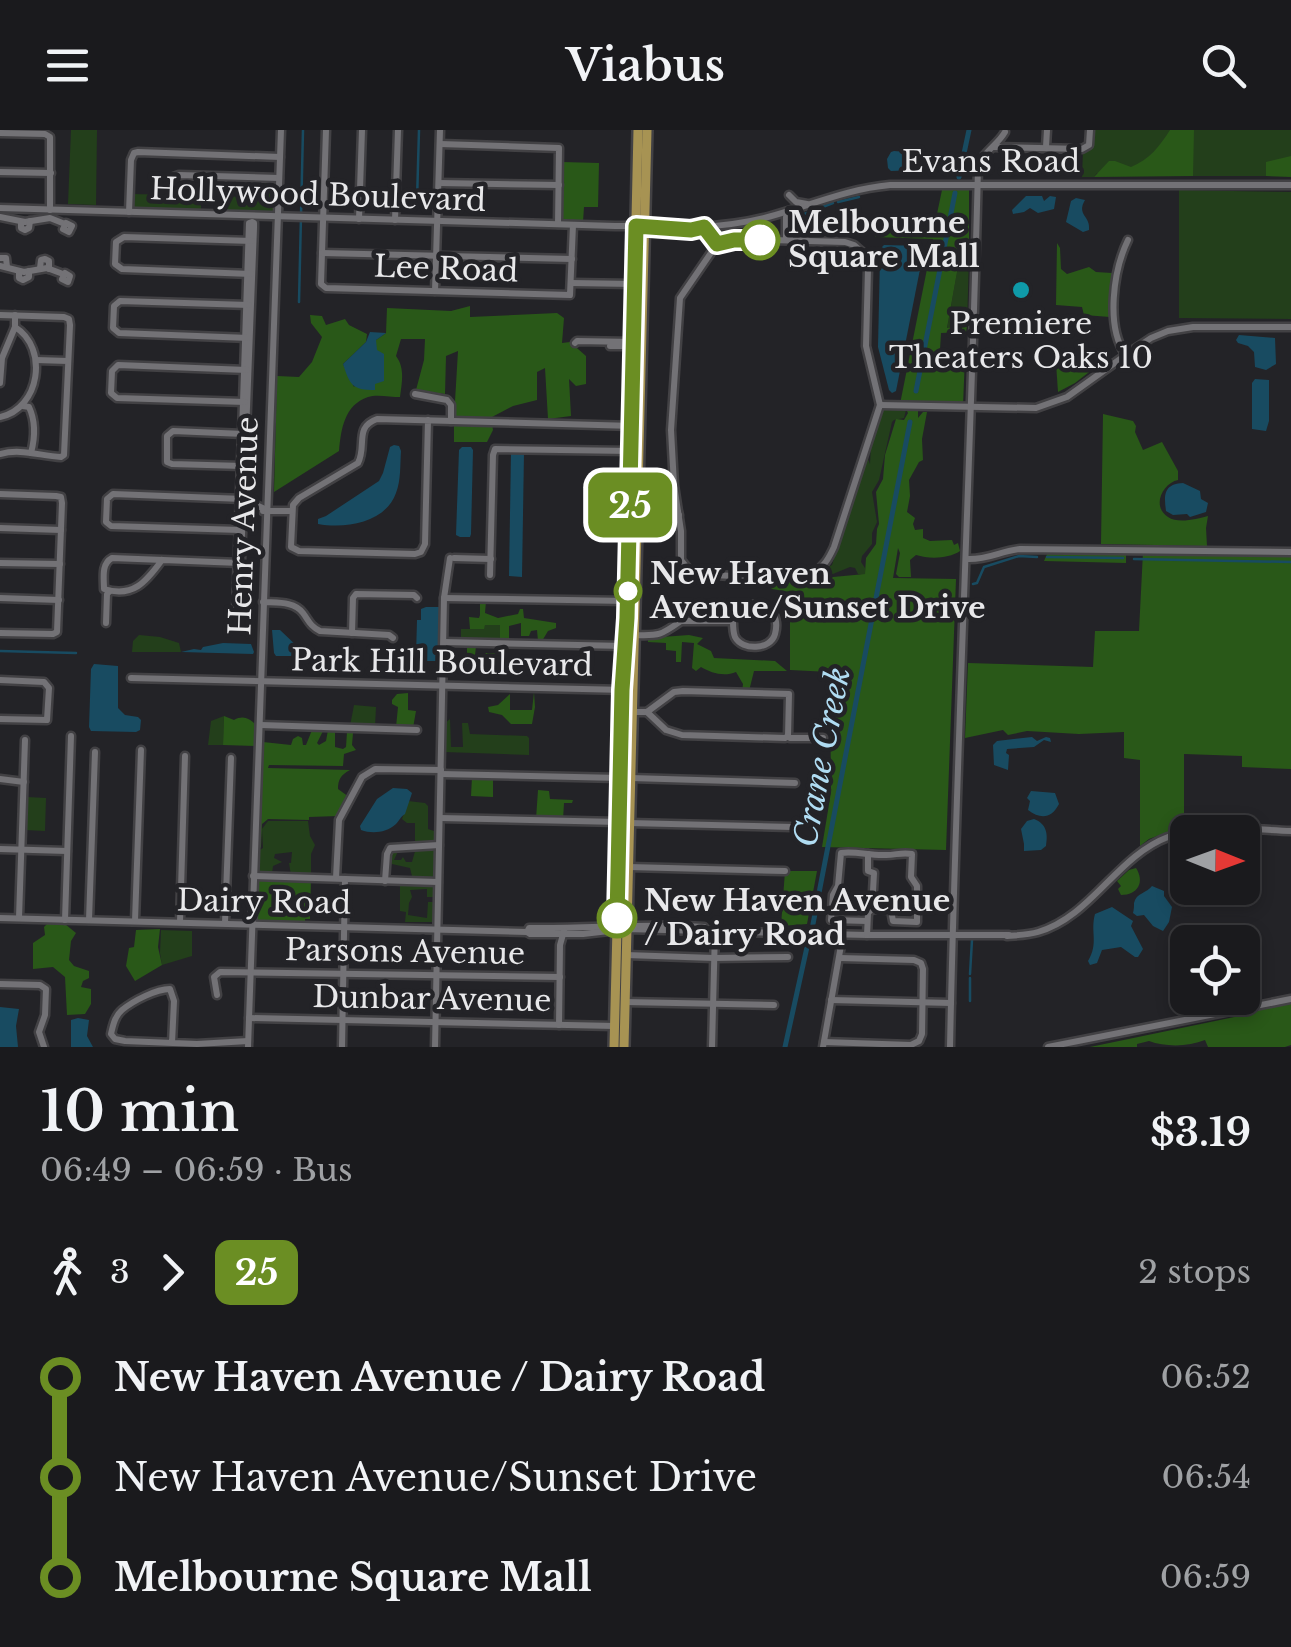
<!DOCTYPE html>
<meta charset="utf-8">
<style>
:root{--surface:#1a1a1d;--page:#232326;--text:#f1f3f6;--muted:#9fa1a4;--line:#38383b}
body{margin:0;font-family:"Libre Baskerville",serif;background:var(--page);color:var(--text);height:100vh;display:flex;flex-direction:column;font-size:38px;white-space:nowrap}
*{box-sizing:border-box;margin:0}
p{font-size:32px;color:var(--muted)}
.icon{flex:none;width:55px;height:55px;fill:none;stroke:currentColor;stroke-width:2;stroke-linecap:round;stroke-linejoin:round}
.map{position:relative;height:917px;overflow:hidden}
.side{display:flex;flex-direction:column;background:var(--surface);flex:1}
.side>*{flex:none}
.badge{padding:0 20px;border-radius:15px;font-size:35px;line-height:65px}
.needle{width:65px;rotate:91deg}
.buttons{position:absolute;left:1170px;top:685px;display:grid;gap:20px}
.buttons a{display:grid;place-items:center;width:90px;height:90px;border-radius:15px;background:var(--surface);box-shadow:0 5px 15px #0003,0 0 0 2px var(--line);font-size:50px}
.map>.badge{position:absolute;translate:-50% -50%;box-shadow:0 0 0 5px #fff}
.legs{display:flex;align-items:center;gap:15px;height:110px;padding:0 40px;font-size:32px}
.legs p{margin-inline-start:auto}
.headline{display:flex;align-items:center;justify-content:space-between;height:170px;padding:0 40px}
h1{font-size:55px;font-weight:600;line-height:75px}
ul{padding:0 40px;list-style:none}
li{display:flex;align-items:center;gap:35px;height:100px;font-size:38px}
li i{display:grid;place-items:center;width:15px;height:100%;margin:0 12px;background:currentColor}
li i::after{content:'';width:25px;height:25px;margin:-12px;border:8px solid;border-radius:50%;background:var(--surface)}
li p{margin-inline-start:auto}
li:first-child i{background:linear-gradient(#0000 50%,currentColor 0)}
li:last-child i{background:linear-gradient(currentColor 50%,#0000 0)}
header{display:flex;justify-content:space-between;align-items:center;height:130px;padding:0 40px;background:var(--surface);font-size:45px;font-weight:600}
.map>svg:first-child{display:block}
</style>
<header><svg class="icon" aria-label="menu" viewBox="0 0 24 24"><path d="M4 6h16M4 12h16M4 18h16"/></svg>Viabus<svg class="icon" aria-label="search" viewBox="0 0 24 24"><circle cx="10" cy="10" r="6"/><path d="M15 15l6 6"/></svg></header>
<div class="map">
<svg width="1291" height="917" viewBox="0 0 1291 917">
<rect width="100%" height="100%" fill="#232327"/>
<g fill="#233f1b">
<polygon points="71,0 97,0 96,75 68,74"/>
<polygon points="1092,0 1291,0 1291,43 1266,43 1266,46 1193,46 1193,43 1097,43 1094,47 1082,47 1083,21 1087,21"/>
<polygon points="265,53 276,53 275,81 222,82 222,66 263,68"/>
<polygon points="1179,60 1291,62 1291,189 1179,188"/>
<polygon points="134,64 201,66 201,81 138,79 134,78"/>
<polygon points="969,126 967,196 947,199 959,130"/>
<polygon points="887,279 906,280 904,288 894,290 892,292 879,350 872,362 877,392 872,403 872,414 862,426 861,432 865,438 866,445 858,444 855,438 850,437 828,446 808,448 832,435 867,326 870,334 871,314 881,281"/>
<polygon points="485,495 500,495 500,512 461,512 461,499 483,499"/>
<polygon points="139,505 160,507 179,513 181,522 132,522 133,511"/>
<polygon points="354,575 376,577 375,597 350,596"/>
<polygon points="224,586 223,615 208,615 211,591"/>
<polygon points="450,589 451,617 463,617 462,593 468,593 470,604 527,606 529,608 529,625 444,622 445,593"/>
<polygon points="27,667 46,668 45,701 25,700"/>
<polygon points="408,671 425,673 428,676 428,699 437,702 437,712 415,714 415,693 407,693 402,689"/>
<polygon points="268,691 308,691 310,706 315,715 311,724 311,745 291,745 289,733 291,733 292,722 275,724 274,728 282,732 273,736 272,744 258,743 258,721 263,718 262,699"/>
<polygon points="436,717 436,747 434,750 413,750 410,738 392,734 388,730 390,721 399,719 394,730 401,730 403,727 406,732 412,732 416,718"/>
<polygon points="400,754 435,756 436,765 433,767 427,767 427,759 410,760 412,767 409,773 408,785 427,788 428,772 434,772 434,792 405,792 406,782 400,781"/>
<polygon points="161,800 192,801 192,826 162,835 160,823"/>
</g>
<g fill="#295818">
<path d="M1170,0H1194L1193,46L1094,47L1109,31H1115L1131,37C1150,29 1159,17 1170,0Z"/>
<polygon points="1291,26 1291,47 1266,46 1266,32"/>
<polygon points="562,32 599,33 598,77 584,77 583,92 561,91"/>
<polygon points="942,60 969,60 969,126 959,131 947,198 967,196 966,202 941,203 940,220 949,220 965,226 963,276 900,274 933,109 875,107 876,97 934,98"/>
<polygon points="1057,113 1060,118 1061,139 1067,144 1089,137 1096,142 1112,143 1115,147 1110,187 1084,185 1082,177 1056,175"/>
<path d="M470,176V187L557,183L564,188L562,213L570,212L586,226V254L576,256L569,249L571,286L548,289L545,238L537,242V270L513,276L492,287L454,288L458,221L446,226L445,264L416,260L424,230L425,209H401L396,226C405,238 402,252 400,267C391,267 376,264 368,267C344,275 341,300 339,321L274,362L277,246L299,247L312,232L322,207L311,193L310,185L322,186L326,195L345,189L349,195L367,204L366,212L343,234L354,257L376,220V210L386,203L387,178L451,181Z"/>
<polygon points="1074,229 1087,231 1093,239 1075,253 1058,262 1056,233 1060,230"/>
<path d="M899,278L963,279L918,281V288L923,282H927L922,309L923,330L919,332L909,350L910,366L907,382L915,388L913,394L915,400L923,399V408L930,411L952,410L954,415L958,413L960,421C948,429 929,429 916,425L910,430L911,447H899L896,444L900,423L898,418L893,448L956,449L946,720L822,717L831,662L830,542L790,540V462L772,459L767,454L771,448L801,450L865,444L866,428L876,414L877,399L879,394L876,362L883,349L885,325L896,289L904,290L908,283L906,279Z"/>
<path d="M1103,284L1133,291L1136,296L1135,302L1143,320L1162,312L1178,341V350C1163,353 1151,376 1168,387C1178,394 1197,389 1208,386L1206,398L1207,416L1101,414Z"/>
<polygon points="454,293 492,294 493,300 487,312 454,312"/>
<polygon points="1048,422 1119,422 1126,425 1126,433 1044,431"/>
<polygon points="1143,422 1291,424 1291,639 1242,637 1242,626 1184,624 1184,696 1149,709 1140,716 1140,630 1124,628 1124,602 1079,604 1027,601 1008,605 1003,600 965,608 968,533 1093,537 1095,501 1139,501"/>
<polygon points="480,470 486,471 485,483 498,488 518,484 520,479 523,479 524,488 556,493 556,498 548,501 542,511 538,511 537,500 531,501 529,506 521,506 521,493 509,496 509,511 500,512 500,495 485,495 484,499 470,499 469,487 479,488 480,485"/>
<path d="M689,505L703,508L697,514L711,521L714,528L775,531L787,541H754L749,561L742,562L743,554L736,542C724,547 711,543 701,537L696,541L692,538L694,513L682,512L681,532H676V521L666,520V513L648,512V508Z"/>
<polygon points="467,515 476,516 475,526 482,527 486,523 497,523 497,536 467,534"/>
<polygon points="534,562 535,577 532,594 511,594 502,585 489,582 488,577 498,575 510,564 510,580 532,580"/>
<polygon points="408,563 408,580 416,581 413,598 396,597 398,577 392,574 392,570 397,564"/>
<path d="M224,586L234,590C243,585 249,588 256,595L255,616L223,615Z"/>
<path d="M312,600L323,601L317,613L319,615L326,611L328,600H335V617L343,619L346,617L347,602L353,603L352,615L356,620L344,624L343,636L269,635L268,638L350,640C341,645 338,649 338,659L349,667L338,686L309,687V690L268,689L262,694L261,717L257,721L256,744L311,749L310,789H305V793L253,792L262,617L260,687L263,612L291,615L293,609L298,606L302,608L303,615H306Z"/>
<polygon points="472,647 493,647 493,667 471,666"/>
<polygon points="538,660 549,661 550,669 573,670 572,673 564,673 563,690 536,689"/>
<path d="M1136,738C1145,752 1138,765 1121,765L1118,759L1121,756L1117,751L1129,740Z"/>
<polygon points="785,741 817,741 807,794 781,796"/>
<polygon points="48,793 65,794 76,803 71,811 69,830 74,836 89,841 89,848 83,851 81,857 91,859 91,874 85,884 67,885 65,847 53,837 33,839 33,813 45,805 44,797"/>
<polygon points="160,799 158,817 162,835 135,851 126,836 129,818 134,817 136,800"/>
<path d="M1291,871V915L1285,917H1208L1205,910C1188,917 1165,917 1149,911L1137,914V917H1090L1244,885L1245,881Z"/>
</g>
<g fill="#184b61">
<polygon points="894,21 906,22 916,32 943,33 943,39 891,41 888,38 887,29 891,22"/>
<polygon points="1026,66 1042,66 1044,71 1050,66 1056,67 1054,79 1038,83 1030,78 1024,82 1013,84 1012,80"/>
<path d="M1076,68L1085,70C1076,85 1091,86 1089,100L1083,102L1066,92L1071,71Z"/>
<polygon points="884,115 922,116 924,119 896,261 892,263 889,260 878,217 880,127 881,118"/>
<path d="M370,202L386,203L376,210L377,220L384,224V251L375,254V260C352,260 350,255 343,234L366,212Z"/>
<polygon points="1239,205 1275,208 1276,234 1266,240 1255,237 1254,222 1248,216 1238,213 1236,210"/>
<polygon points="1255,249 1269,250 1269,291 1266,301 1252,299 1252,253"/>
<path d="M394,315L399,316L401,321C400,335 401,350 396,363C385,393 346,399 318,394V389L326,386L379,351L383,343L390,317Z"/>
<polygon points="462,317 471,317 473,320 471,404 470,407 460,407 456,405 459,320"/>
<polygon points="511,322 524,322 522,447 509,446"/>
<path d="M1183,353L1200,361L1201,369L1208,373L1206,382L1190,387L1187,384L1173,385L1166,381C1164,366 1163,354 1183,353Z"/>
<polygon points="426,477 441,477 440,531 416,531 416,528 413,527 416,526 417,490 421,490 421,479"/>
<polygon points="272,500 280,500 299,518 325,526 276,526 274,523"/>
<polygon points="223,513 251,514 254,522 253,524 181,522 194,519 201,520 203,517"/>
<polygon points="94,534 118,536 118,578 125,585 138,587 141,590 140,600 136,602 91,601 89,597 91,539"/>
<polygon points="1032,607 1037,611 1046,607 1050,608 1051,612 1044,610 1034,617 1007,619 1006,623 1009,625 1008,640 994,635 993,615 997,611"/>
<path d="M393,658L407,659L412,663L405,684C401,686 399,691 396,694C386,703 372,704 361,700L360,696L377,669Z"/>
<path d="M1031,661L1055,663L1059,674C1052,688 1041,690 1028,680L1030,671L1027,668Z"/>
<path d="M1034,689C1047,694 1048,704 1046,716L1041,720L1024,721V714L1021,699L1027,691Z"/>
<path d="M1152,756L1164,761V766L1172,777L1169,792L1163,801L1153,796L1144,785L1137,786L1133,783C1134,779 1134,776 1134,773C1136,763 1147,763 1152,756Z"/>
<path d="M1112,777L1133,791L1131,796L1143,819L1138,827H1135L1121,817L1102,820L1097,833L1090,835L1088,831C1099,813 1090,802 1095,784Z"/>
<polygon points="0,877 19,879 16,896 18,917 0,917"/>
<polygon points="78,888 89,890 87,906 93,917 71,917 71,890"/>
</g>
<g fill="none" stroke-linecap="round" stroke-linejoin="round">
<g stroke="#184b61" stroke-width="2.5">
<polyline points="417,71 419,0"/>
<polyline points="838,72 859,67"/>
<polyline points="799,86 833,73"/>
<polyline points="299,172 303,0"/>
<polyline points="1047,427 1123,428"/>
<polyline points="1134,429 1291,432"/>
<polyline points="973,454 977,453 984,437 1019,426 1037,427"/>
<polyline points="0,521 76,523"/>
<polyline points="970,844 972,810"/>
<polyline points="970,871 970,848"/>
</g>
<g stroke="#184b61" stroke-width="5">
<polyline points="959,47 969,0"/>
<polyline points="916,261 955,63"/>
<polyline points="813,794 910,292"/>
<polyline points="785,917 809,808"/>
</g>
<g stroke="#424144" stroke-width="11">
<g id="minor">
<polyline points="326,0 321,154 326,158 570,165 573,95"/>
<polyline points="0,3 45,4 50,7 50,80"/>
<polyline points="440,14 559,18 558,94"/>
<polyline points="993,17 1082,19 1089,15 1090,0"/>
<polyline points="1046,17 1047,0"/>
<polyline points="0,42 51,43"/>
<polyline points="171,48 179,45 279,48"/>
<polyline points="439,53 559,55"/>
<polyline points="789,65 796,72 807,74"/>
<path d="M0,78L615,96C642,97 671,89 697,97"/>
<polyline points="129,82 131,30 134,23 138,22 280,27"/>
<polyline points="789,82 790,110"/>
<polyline points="0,87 25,92 50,88 65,94"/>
<polyline points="359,89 362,0"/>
<polyline points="395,90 398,0"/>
<polyline points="21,92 21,98 25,100 29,98 30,91"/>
<polygon points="252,92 254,93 254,98 239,482 236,481 249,93"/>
<polygon points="66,93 72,96 69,102 63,99"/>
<path d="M646,97L691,100L697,97C721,96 745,93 768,87C809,76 846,59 890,55H1291"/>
<path d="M733,109L845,112L854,115L862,122L868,139L866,216L880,275L834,417C829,428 824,437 814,442C794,453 725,445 699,444L689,440L681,430V401L674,355L671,300L680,168L717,114Z"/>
<polyline points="786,110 786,87 788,82"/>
<polyline points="322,123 572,129"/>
<polyline points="0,128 6,128 7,137"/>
<polyline points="0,136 24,142 47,138 63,144"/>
<polyline points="40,138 41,130 45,129 49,131 49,139"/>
<polyline points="19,141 19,148 23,150 29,147 29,141"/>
<polygon points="65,143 70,146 68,152 62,149"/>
<polyline points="251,144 122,139 115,134 116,112 124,107 252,111"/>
<polyline points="571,153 634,154"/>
<polyline points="435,161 440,0"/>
<path d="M0,185L64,187L69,189L70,195L64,325L61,327C40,326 21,318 0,324"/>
<polyline points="249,208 119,203 113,198 114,176 120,171 249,175"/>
<polyline points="575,213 577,211 633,212"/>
<polyline points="610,216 633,216"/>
<path d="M1125,224C1106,196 1113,141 1128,110"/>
<polyline points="36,230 68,231"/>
<polyline points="0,253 2,228 15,197 15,185"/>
<polyline points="415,264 447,270 451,275 451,291"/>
<polyline points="245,272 117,268 111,263 112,241 118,235 247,240"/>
<polyline points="880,275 1036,278 1067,267 1130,222 1151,208 1168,201 1193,197 1291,197"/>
<path d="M23,276L29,277C36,292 35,308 31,323"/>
<path d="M0,287C40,279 49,218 15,197"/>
<path d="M428,290L425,414L421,422L415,424L299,421L291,417L293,375L299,368L358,333C367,316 354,297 377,289L634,296"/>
<polyline points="243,336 172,334 167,332 167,306 173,301 244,304"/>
<polyline points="0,364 56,366 61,367 62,373 57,502 53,504 0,503"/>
<polyline points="263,381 292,381"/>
<polyline points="636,383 642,381 678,382"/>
<polyline points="639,383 641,386 679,385"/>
<polyline points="0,398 61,400"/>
<polyline points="240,400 111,396 106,392 107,369 113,364 243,369 267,380"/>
<polyline points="454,428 491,429"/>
<path d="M967,429C988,430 1000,421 1020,419L1291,422"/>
<path d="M162,430C146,452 133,468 104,459C104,448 101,434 112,428L240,433"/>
<polyline points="0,433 60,434"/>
<polyline points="490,445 493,325 495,319 631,321"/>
<polyline points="0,468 59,470"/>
<polyline points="444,468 628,471"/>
<path d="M263,472C277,473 294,471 303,483C309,491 310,496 320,501L389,505L393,508"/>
<polyline points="106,493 107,464 110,461"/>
<polyline points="352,503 353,468 356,464 414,465 417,468"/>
<path d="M635,505C660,506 661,505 681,491H733C733,497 733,502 735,507C742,521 771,520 775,504C784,470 740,465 733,491"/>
<polyline points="444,512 625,516"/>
<polyline points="131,548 625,560"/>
<polyline points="0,550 44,552 49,558 47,590 0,589"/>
<polyline points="631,582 647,582 674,562 683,561 789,564 788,606"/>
<polyline points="647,582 666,600 682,605 785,608 788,606 790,608 823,608"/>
<polyline points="261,595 417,600"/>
<polyline points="441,644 620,648"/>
<polyline points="631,648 795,653"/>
<polyline points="0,649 24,652"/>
<polyline points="440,688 619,692"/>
<polyline points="629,693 792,697"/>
<polyline points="0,719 67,721"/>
<polyline points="629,737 785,741"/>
<polyline points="253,746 438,752"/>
<polyline points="336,748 339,690 362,647 375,639 441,640"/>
<polyline points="385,751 387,724 390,718 439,715"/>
<polyline points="0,788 527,802 530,804 583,804 626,799 867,805 1009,805"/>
<polyline points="19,788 25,610"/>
<polyline points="65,790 71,606"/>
<polyline points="89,790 95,622"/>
<polyline points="135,791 141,620"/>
<path d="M867,791L831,790L833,765L838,756L841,723C857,721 870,726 886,725C896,725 902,722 912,724L911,747L917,756V792L893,791L891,780L872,779"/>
<polyline points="180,792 185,626"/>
<polyline points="225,793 231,628"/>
<path d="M527,802L529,798C588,799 646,793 704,797"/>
<polyline points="867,805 868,783 872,779 874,743 868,741 868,724"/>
<path d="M1007,806C1018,805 1028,805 1038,802C1091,787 1117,726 1168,707C1205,692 1252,700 1291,701"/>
<polyline points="626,825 714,828 788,827"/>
<polyline points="0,854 40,855 46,859 45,885 39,902 44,917"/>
<polyline points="217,865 214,847 220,842 560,847"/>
<polyline points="831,870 951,873"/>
<polyline points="625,872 774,875"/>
<polyline points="249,888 615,896"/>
<polyline points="559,895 560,815 564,801"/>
<polyline points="824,912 911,915 919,911 922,904 923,839 921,833 914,830 840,828"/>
<path d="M172,913L174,871L170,859C156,859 133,871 122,880C115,886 113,895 111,904L115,909L125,911L197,914L248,911"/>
<polyline points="248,917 281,0"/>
<polyline points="342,917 345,749"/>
<polyline points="435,917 444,468 450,428"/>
<polyline points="712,917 715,800"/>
<polyline points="823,917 843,804"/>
<path d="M950,917C956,624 971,331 978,38C983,21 997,16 1005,2"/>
<polyline points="1048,917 1291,869"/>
</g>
</g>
<g stroke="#424144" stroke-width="14">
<g id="major">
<polyline points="614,917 623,560 627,489 638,0"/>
<polyline points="624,917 647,0"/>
</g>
</g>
<use href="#minor" stroke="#737276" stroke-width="6"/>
<use href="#major" stroke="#a79353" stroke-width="9"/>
</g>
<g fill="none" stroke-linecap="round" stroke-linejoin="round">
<g stroke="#fff" stroke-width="22">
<polyline id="line-1" points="617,788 622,560 627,488 636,96 691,100 704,97 717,114 734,110 760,110"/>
</g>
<use href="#line-1" stroke="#6b8e23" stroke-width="15"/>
</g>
<g fill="#fff" stroke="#6b8e23" stroke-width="5">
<circle cx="760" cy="110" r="18"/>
<circle cx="628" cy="461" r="12"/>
<circle cx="617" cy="788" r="18"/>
</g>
<circle fill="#0f9aa8" stroke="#232327" stroke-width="4" cx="1021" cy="160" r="10"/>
<g text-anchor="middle" stroke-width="9" stroke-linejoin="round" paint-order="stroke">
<g font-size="30" fill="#e8e8ea" stroke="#232327">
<text x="991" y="42">Evans Road</text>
<text transform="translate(318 65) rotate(2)" y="10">Hollywood Boulevard</text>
<text transform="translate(446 139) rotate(2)" y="10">Lee Road</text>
<text transform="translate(244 396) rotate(-88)" y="10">Henry Avenue</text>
<text transform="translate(442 533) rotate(1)" y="10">Park Hill Boulevard</text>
<text transform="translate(264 772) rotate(1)" y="10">Dairy Road</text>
<text transform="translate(405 822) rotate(1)" y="10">Parsons Avenue</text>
<text transform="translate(432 869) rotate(1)" y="10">Dunbar Avenue</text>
</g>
<g font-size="30" font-weight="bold" fill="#e8e8ea" stroke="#232327" text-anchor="start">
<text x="788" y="103">Melbourne<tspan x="788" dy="34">Square Mall</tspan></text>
<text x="650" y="454">New Haven<tspan x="650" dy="34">Avenue/Sunset Drive</tspan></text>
<text x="644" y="781">New Haven Avenue<tspan x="644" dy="34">/ Dairy Road</tspan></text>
</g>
<g font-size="30" fill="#e8e8ea" stroke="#232327">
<text x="1021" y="204">Premiere<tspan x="1021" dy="34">Theaters Oaks 10</tspan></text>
</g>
<g font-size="32" font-style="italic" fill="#b0dcf2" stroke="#232327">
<text transform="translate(822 627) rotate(-79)" y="11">Crane Creek</text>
</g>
</g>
</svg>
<div class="buttons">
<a><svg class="needle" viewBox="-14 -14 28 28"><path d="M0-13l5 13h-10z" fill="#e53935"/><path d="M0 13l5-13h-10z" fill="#9fa1a4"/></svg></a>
<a><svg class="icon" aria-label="locate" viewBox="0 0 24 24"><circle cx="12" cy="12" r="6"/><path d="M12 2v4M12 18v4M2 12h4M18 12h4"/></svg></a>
</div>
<b class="badge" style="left:630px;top:375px;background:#6b8e23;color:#fff">25</b>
</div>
<section class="side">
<div class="headline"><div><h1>10 min</h1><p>06:49 – 06:59 · Bus</p></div><b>$3.19</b></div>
<div class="legs"><svg class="icon" aria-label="walk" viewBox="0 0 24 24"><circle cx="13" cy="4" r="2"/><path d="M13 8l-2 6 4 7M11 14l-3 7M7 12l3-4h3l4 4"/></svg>3<svg class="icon" aria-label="forward" viewBox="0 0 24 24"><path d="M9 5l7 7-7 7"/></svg><b class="badge" style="background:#6b8e23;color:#fff">25</b><p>2 stops</p></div>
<ul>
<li><i style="color:#6b8e23"></i><b>New Haven Avenue / Dairy Road</b><p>06:52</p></li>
<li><i style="color:#6b8e23"></i><span>New Haven Avenue/Sunset Drive</span><p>06:54</p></li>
<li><i style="color:#6b8e23"></i><b>Melbourne Square Mall</b><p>06:59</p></li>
</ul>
</section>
